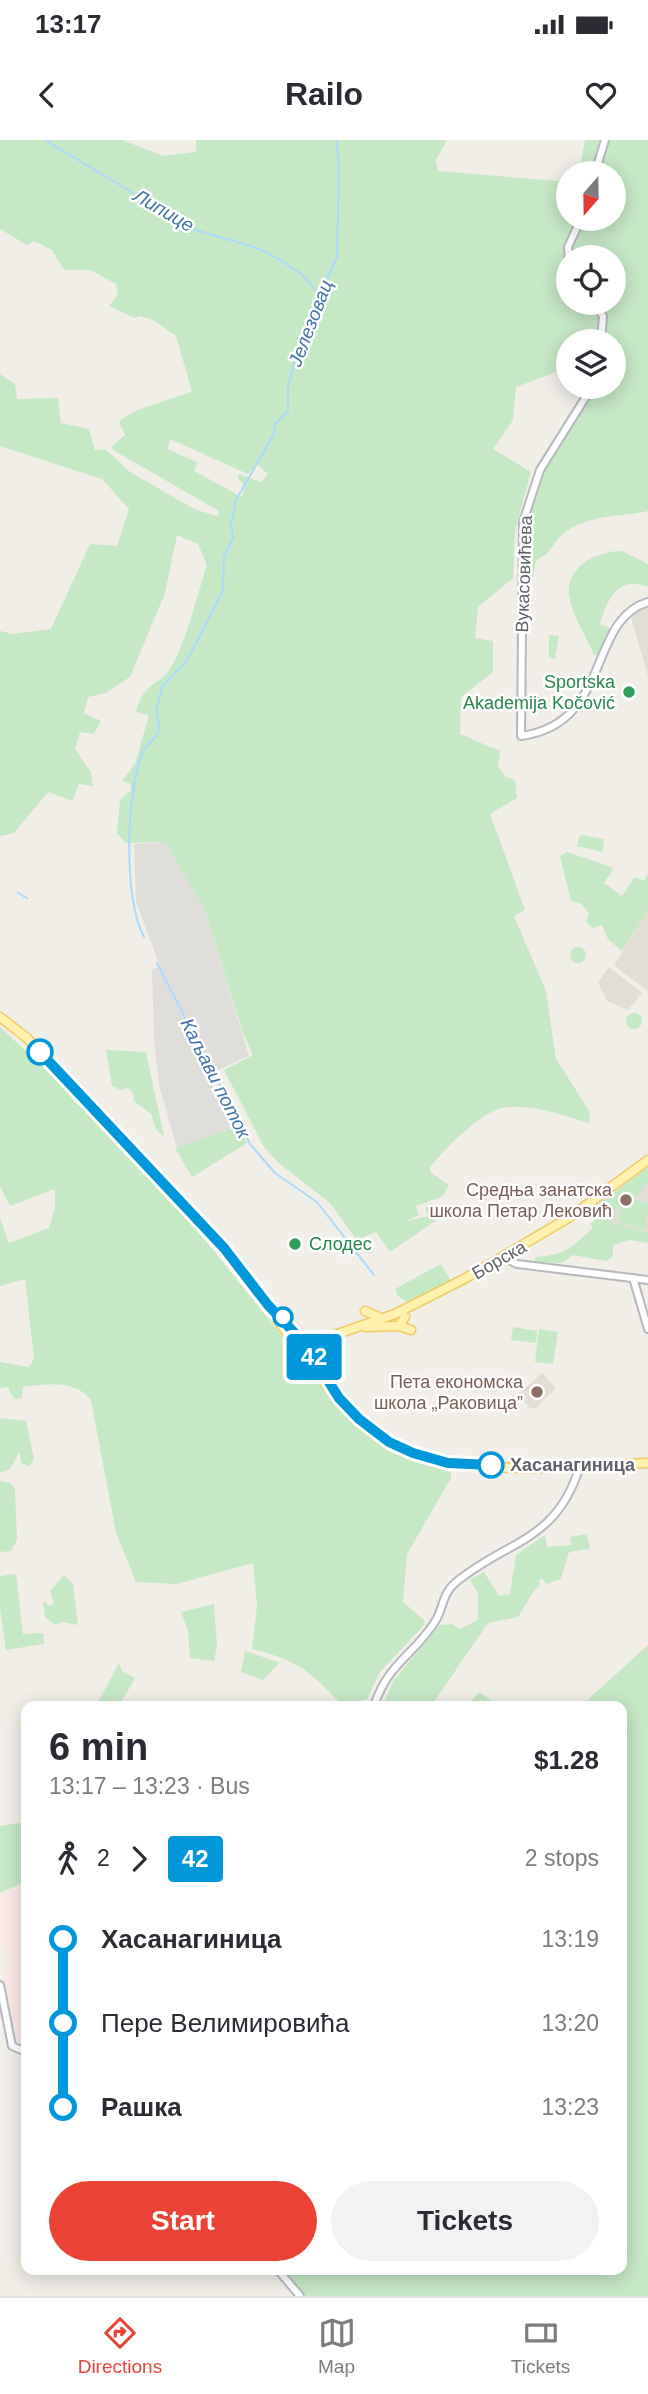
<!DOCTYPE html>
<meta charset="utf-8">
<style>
:root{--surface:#fff;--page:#f2f2f3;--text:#2b2b33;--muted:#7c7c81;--line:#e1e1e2;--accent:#ea4335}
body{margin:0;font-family:Arial,sans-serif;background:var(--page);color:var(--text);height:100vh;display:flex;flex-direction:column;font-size:26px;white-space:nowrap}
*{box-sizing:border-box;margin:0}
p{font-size:23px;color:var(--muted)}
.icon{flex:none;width:38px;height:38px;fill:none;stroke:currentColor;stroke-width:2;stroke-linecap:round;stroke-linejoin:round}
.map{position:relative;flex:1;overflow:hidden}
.side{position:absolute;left:21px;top:1561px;width:606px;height:574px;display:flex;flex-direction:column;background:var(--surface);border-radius:14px;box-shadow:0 4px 18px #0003}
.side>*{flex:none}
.badge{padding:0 14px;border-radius:5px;font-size:24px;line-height:46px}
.needle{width:46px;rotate:200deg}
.tools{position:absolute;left:556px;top:21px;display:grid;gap:14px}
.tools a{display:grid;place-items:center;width:70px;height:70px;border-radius:50%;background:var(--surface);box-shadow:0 4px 18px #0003;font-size:35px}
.map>.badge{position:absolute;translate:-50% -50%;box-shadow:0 0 0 4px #fff}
.legs{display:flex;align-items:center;gap:10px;height:77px;padding:0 28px;font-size:23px}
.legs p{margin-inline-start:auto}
.summary{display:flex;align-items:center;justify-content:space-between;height:119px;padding:0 28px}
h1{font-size:38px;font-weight:700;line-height:52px}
.primary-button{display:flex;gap:14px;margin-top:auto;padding:14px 28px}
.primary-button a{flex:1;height:80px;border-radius:42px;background:var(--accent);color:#fff;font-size:28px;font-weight:700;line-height:80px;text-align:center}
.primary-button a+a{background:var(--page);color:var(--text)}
ul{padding:0 28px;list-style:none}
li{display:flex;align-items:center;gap:24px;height:84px;font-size:26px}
li i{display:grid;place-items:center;width:10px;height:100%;margin:0 9px;background:currentColor}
li i::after{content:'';width:18px;height:18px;margin:-9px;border:5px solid;border-radius:50%;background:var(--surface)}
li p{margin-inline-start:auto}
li:first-child i{background:linear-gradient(#0000 50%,currentColor 0)}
li:last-child i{background:linear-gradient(currentColor 50%,#0000 0)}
.status{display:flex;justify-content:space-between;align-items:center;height:49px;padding:0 35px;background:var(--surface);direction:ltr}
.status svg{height:19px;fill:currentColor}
header{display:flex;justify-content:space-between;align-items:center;height:91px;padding:0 28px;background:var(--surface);font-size:32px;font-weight:700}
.dock{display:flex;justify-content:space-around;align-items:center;height:98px;border-top:2px solid var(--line);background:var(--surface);font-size:19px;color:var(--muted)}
.dock a{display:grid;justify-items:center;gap:4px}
.dock .selected{color:var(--accent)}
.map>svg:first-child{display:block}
</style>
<div class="status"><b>13:17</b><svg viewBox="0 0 49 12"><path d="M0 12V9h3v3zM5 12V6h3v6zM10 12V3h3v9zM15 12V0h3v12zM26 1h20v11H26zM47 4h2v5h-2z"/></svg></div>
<header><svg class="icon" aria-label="back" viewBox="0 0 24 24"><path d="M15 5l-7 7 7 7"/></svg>Railo<svg class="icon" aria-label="heart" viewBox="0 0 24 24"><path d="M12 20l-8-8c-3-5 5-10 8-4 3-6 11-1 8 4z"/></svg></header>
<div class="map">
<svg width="648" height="2156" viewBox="0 0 648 2156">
<rect width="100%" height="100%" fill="#f1efe8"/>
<polygon fill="#e0deda" points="165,702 205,770 249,916 207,935 232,988 177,1008 159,945 154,902 152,830 160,826 136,762 134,704"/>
<g fill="#e1ded6">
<polygon points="648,465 648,536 630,474"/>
<polygon points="648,770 648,851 614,825"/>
<polygon points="609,827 642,853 628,870 607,861 598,842"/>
<polygon points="648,1027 648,1090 647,1093 612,1082 597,1065"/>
<polygon points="542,1233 556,1248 536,1268 530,1268 518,1255"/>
</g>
<polygon fill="#fce8e6" points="26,1745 26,1908 18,1905 3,1831 12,1826 0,1802 0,1755"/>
<g fill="#c5e8c5" fill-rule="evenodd">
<path d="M0,0H122L163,16L196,12V0H447L436,20L438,31L569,42V79H614V33H579L585,0H648V371C620,377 587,374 563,394C552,403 551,415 536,420L533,438L524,440C524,414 522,384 531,359C546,318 577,286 596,247H614V201H569V227L516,247L513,280L493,309L531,332L515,391L513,438L478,467L475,498L493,501V532L461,557L460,594L500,611L498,627L506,637L515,640L517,658L490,674L525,770L514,776L546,851L556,919L590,972L589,983C563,975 535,965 508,967C482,969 446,1008 430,1027V1032L449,1045L443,1056L416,1066L419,1075L404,1082L428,1076L425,1067L439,1068V1071L434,1074L448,1072L390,1112L376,1092L357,1100L330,1063L279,1023L264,1007L224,930L253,915L243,893L205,770L165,702L126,703L117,693L120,660L131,650L130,643L122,641L135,624L149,575L136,572C145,539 160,547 171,527C185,506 198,452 207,425L198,404L177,395L165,453L130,537L106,553L88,557L84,573L101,581L94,594L80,592L75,609L91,632L93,646L79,644L72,661L48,652L14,693L0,696V491L13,494L51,489L90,404L117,406L129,369L102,339L0,306V234L15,244L17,259L58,258L61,283L89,289L95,310L105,309L130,332L196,370L218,376L219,371L113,310L112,306L125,295L119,282C130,269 172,260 192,251L176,196L153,180L139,176L135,178L109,166L118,155L116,144L90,130H64L52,110L34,101L27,105L0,89ZM569,117H614V163H569ZM170,299L248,334L257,324L268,334L261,342L239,334L238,338L245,347L242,357L194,331L197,322L167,309Z"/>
<path d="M622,411L648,424V447C619,436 607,458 600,484L612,489L601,516L594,515C587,498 574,478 570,460C562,428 596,411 622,411Z"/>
<polygon points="549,495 559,496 555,519 549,517"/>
<polygon points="580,695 604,699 603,712 577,706"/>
<polygon points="567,712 614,728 604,743 622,756 635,737 644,741 648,733 648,770 622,811 608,799 602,785 592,788 586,782 589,773 582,764 571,761 560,716"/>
<circle cx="578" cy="815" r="8"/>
<circle cx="634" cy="881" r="8"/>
<path d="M0,887L57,940L181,1070L301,1220L363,1290L387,1308L451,1333V1338L407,1414L403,1462L425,1481L423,1486L380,1532L367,1559L360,1561L358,1566H343C311,1532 298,1520 252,1509L257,1466L253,1423L177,1444L136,1442L116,1393L91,1260C75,1239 45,1244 23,1247L22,1258L14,1259L8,1247L0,1248V1222L29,1227L34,1219L25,1139L0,1146V1078L9,1103L49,1088L55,1067V1049L10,1066L0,1046Z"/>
<polygon points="106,910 146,912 164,997 156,989 151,974 134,961 133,953 128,948 121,950 112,946"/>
<polygon points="238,986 247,1003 192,1037 175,1008"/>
<path d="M648,1027V1041L634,1059L648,1064L645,1091L618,1081L621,1070L614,1069L609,1076L612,1082L646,1093L648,1090V1103L630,1100L613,1105V1116L607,1121L573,1115L562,1123L535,1122V1117C566,1115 571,1108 593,1088L590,1084L601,1076L596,1066Z"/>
<polygon points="441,1124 451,1141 407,1162 398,1156 395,1149"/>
<polygon points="513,1187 537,1191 536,1203 511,1200"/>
<polygon points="539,1189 558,1192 553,1224 535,1222"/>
<polygon points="0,1278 26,1281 34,1319 29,1326 22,1324 19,1312 10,1329 0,1333"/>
<polygon points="0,1341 11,1343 15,1350 17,1400 11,1411 0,1412"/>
<polygon points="587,1394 590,1409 569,1412 561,1439 546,1444 543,1439 539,1440 540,1446 535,1449 518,1477 488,1483 431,1566 383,1566 393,1541 440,1485 453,1484 460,1489 478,1480 478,1453 470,1440 484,1432 499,1456 510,1454 516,1415 545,1395 547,1407 571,1405 570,1397"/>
<polygon points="16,1434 23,1494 43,1493 44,1504 6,1510 0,1468 0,1436"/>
<polygon points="64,1435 73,1444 78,1485 63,1482 55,1485 45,1477 43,1461 50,1466 54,1463 50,1451"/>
<polygon points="214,1464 217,1506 214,1521 190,1518 188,1491 181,1472"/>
<polygon points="648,1505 648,2156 306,2156 285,2130 621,2130 621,1566 581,1566"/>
<polygon points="245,1511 278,1522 279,1523 263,1540 241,1532"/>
<polygon points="119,1523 122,1531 135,1538 119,1566 96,1566"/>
<polygon points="479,1552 500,1566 472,1566 470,1563"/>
<polygon points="26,1682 26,1741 0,1753 0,1686"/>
</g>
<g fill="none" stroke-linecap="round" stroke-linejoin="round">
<g stroke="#aadaff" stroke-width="2">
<polyline points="45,0 193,89 260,109 282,121 304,136 319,154"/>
<polyline points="18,753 27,758"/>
<path d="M144,797C123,760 126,651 143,612C147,604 155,599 160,591L156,570L162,547L186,522L223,451L224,416L233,398L231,385L236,360L273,296L275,284L288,271V246L301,199L337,117L339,26L336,0"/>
<polyline points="157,823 250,1004 275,1033 317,1062 374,1135"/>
</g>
<g stroke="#b5b8bc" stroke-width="10">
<g id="minor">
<polyline points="595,33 605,0"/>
<polyline points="569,123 568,107 581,79"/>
<polyline points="594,163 603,176 601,201"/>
<path d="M592,247L540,330L523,382L521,596C612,584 587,480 648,462"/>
<polyline points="503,1117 517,1124 648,1140"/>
<polyline points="633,1138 648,1189"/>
<path d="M374,1566C389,1521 414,1516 436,1480C443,1468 443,1453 455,1443C508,1399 556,1403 580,1326"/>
<polyline points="0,1845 12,1906 26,1912"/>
<polyline points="278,2130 300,2156"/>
</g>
</g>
<g stroke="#f2c960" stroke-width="11">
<g id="major">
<path d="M0,877L27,898C92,968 160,1036 223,1108C278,1171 332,1280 411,1312C474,1337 579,1326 648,1323"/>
<polyline points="276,1170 315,1220"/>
<polyline points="365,1171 381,1178"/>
<polyline points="399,1186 405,1177"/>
<polyline points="366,1187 399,1186 411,1190"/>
<polyline points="300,1207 395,1174 464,1139 570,1077 648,1020"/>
<polyline points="305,1212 334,1198"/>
</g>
</g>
<use href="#minor" stroke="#fff" stroke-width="6"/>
<use href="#major" stroke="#fff2af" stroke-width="8"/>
</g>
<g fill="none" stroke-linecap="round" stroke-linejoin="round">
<g stroke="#fff" stroke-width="16">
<polyline id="line-1" points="40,912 224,1108 268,1165 305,1204 339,1258 359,1279 389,1302 413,1313 448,1323 491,1325"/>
</g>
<use href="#line-1" stroke="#0098da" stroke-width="10"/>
</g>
<g fill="#2e9e5b" stroke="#fff" stroke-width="2.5">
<circle cx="629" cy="552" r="7"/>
<circle cx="295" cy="1104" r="7"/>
</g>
<g fill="#fff" stroke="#0098da" stroke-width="3.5">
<circle cx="40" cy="912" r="12"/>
<circle cx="283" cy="1177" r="9"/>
<circle cx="491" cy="1325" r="12"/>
</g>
<g fill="#8d6e63" stroke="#fff" stroke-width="2.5">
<circle cx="626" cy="1060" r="7"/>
<circle cx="537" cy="1252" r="7"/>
</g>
<g text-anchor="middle" stroke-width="5" stroke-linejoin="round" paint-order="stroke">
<g font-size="18" fill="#5f6368" stroke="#fff">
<text transform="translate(524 434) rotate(-88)" y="6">Вукасовићева</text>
<text transform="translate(499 1120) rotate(-30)" y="6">Борска</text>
</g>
<g font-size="18" fill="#27864d" stroke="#fff" text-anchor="end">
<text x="615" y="548">Sportska<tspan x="615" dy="21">Akademija Kočović</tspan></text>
<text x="309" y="1110" text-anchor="start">Слодес</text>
</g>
<g font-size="18" fill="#785e54" stroke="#fff" text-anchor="end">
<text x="612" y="1056">Средња занатска<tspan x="612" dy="21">школа Петар Лековић</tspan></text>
<text x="523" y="1248">Пета економска<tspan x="523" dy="21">школа „Раковица”</tspan></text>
</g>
<g font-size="18" font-weight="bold" fill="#5f6368" stroke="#fff" text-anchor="start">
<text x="510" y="1331">Хасанагиница</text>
</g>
<g font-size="19" font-style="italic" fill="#4174aa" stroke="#fff">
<text transform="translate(164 70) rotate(30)" y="7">Липице</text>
<text transform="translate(310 183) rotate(-69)" y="7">Јелезовац</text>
<text transform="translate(216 938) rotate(63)" y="7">Каљави поток</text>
</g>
</g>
</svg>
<div class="tools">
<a><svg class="needle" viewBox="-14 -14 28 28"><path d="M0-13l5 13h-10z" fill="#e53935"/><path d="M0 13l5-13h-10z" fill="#7c7c81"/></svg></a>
<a><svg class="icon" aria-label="locate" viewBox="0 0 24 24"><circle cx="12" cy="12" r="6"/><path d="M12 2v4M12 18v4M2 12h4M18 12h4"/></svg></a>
<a><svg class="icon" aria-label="layers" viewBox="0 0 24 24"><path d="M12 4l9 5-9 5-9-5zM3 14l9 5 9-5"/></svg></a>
</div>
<b class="badge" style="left:314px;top:1217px;background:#0098da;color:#fff">42</b>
<section class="side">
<div class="summary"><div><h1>6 min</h1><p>13:17 – 13:23 · Bus</p></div><b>$1.28</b></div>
<div class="legs"><svg class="icon" aria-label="walk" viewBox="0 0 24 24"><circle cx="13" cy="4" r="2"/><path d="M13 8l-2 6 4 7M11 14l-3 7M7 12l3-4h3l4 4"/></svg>2<svg class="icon" aria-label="forward" viewBox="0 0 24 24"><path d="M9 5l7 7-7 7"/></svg><b class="badge" style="background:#0098da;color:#fff">42</b><p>2 stops</p></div>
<ul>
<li><i style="color:#0098da"></i><b>Хасанагиница</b><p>13:19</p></li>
<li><i style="color:#0098da"></i><span>Пере Велимировића</span><p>13:20</p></li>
<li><i style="color:#0098da"></i><b>Рашка</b><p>13:23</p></li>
</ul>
<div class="primary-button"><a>Start</a><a>Tickets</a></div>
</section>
</div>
<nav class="dock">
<a class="selected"><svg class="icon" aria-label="directions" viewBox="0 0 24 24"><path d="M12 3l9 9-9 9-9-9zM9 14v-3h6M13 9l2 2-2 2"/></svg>Directions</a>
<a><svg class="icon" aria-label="map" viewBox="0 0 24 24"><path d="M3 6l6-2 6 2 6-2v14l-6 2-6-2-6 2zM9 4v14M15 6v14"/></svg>Map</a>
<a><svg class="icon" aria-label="tickets" viewBox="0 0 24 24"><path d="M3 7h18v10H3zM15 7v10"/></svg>Tickets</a>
</nav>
